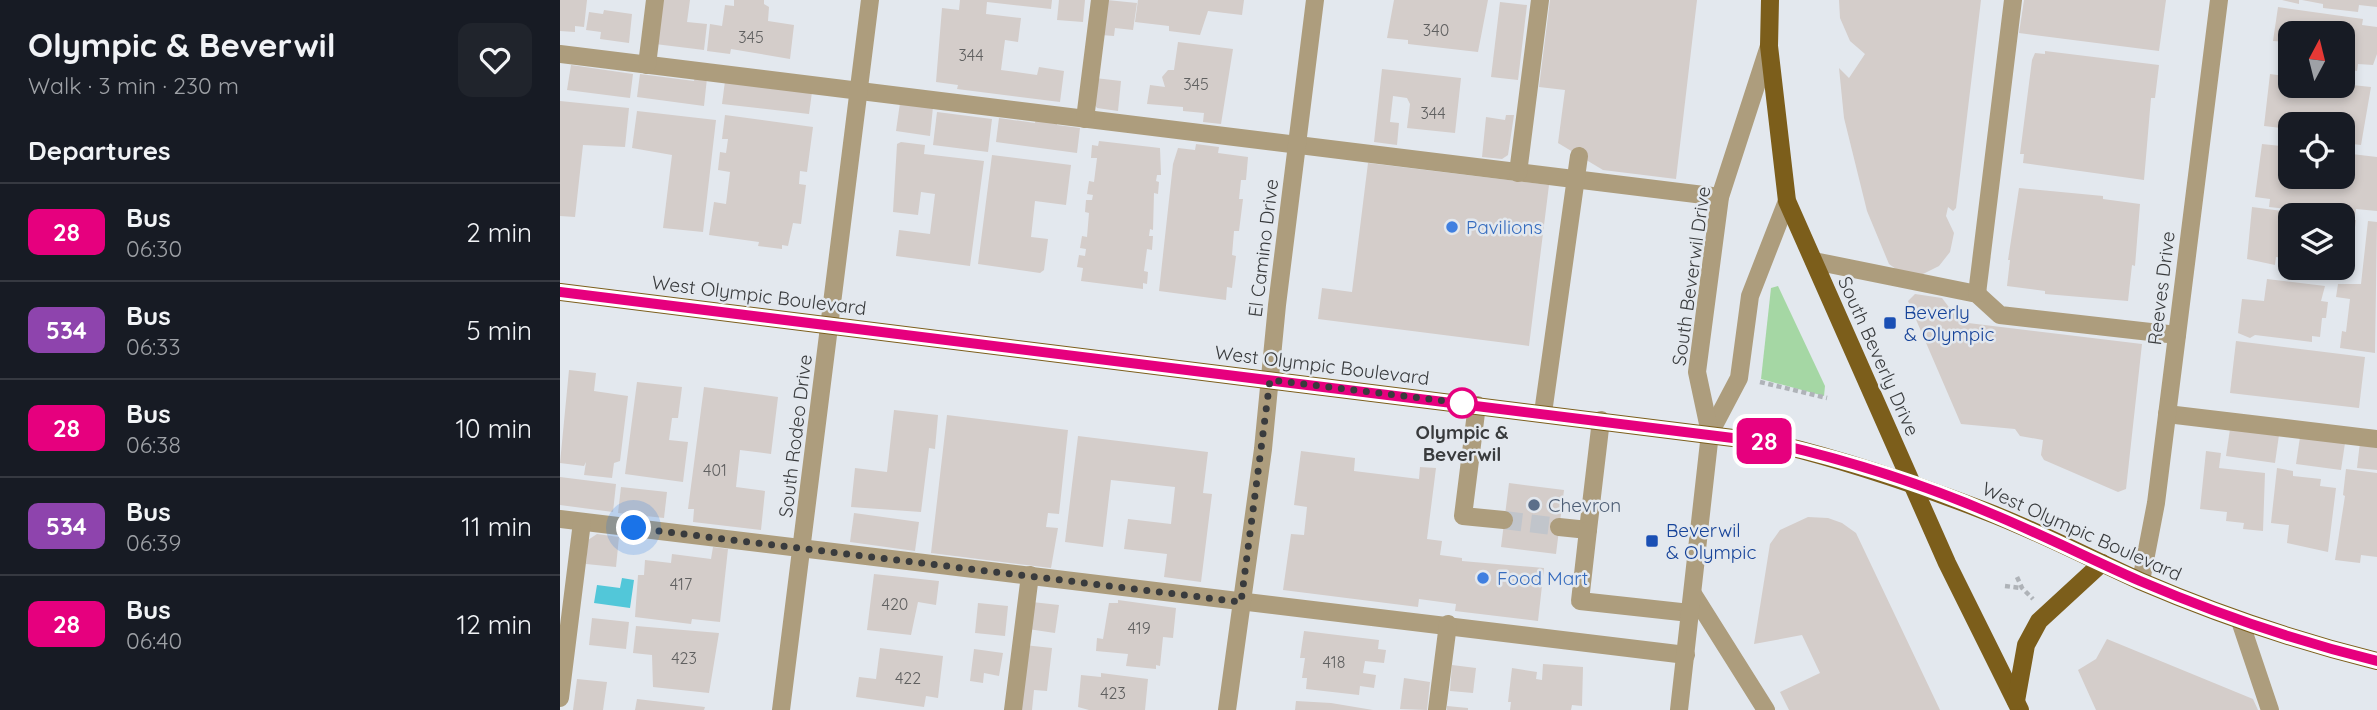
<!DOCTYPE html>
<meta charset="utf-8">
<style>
:root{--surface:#171b24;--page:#20242c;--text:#f1f3f6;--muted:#9ea1a6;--line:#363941}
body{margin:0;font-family:Quicksand,sans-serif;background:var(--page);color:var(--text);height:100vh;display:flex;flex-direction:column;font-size:26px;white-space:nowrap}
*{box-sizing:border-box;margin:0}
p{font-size:23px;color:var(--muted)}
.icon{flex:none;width:38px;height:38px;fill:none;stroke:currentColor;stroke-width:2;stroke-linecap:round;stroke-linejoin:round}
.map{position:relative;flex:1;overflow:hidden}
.sheet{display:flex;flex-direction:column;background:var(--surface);width:560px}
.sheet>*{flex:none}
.badge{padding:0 14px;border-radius:10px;font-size:24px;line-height:46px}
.needle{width:46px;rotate:7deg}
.controls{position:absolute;left:1718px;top:21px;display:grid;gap:14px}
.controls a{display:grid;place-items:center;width:77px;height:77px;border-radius:14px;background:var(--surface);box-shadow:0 4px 10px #0003;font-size:35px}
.you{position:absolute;width:35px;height:35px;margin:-18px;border:5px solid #fff;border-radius:50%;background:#1a73e8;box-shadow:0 0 0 10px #1a73e833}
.map>.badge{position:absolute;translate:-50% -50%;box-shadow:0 0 0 4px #fff}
h2{padding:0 28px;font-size:26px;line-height:63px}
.round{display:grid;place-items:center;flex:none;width:74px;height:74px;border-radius:14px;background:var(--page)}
.overview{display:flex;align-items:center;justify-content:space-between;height:119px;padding:0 28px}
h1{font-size:33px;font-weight:700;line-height:52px}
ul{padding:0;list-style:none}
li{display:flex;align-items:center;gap:21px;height:98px;padding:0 28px;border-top:2px solid var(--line)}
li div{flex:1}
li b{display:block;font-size:26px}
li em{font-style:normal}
li .badge{min-width:77px;font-weight:700;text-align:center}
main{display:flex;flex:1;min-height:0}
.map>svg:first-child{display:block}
</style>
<main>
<section class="sheet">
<div class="overview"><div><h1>Olympic &amp; Beverwil</h1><p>Walk · 3 min · 230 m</p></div><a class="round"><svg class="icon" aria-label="heart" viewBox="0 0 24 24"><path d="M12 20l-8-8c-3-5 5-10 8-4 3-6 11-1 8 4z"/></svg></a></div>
<h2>Departures</h2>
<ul>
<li><span class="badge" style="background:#e6007e;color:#fff">28</span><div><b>Bus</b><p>06:30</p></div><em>2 min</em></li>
<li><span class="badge" style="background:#8e44ad;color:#fff">534</span><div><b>Bus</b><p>06:33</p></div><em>5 min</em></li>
<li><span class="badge" style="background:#e6007e;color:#fff">28</span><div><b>Bus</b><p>06:38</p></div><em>10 min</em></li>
<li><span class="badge" style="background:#8e44ad;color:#fff">534</span><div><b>Bus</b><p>06:39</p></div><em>11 min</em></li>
<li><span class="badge" style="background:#e6007e;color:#fff">28</span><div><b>Bus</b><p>06:40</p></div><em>12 min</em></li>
</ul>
</section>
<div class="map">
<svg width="1817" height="710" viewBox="0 0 1817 710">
<rect width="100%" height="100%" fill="#e3e8ee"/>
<polygon fill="#a5d7a4" points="1218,286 1265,386 1264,396 1201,379 1211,288"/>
<polygon fill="#52c7d9" points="62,578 74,580 70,608 34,603 37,585 60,588"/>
<g fill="#d4cdca">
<polygon points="0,0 27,0 24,27 15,26 15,32 0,31"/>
<polygon points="100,0 130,0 127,22 147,24 144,50 95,44"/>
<polygon points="174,0 204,0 204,4 209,7 208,21 234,25 230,59 171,49 170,54 147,51 150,24 162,26 165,5 174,6"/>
<polygon points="400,0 492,0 491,9 427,2 426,14 461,18 458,42 445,40 441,70 477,75 479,67 504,71 500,102 397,89 398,85 376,82 382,8 399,10"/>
<polygon points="499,0 525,0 523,22 497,20"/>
<polygon points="547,0 577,3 573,30 555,28 554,36 541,35"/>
<polygon points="578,0 684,0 682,15 648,11 640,35 609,31 609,26 575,22"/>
<polygon points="834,0 928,0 918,52 848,44 848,40 827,38"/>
<polygon points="990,0 1137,0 1116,179 1043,170 998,143 1005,90 979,87"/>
<polygon points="1279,0 1421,0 1396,208 1393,211 1388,207 1386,216 1394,233 1390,252 1379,266 1361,275 1343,274 1329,264 1307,211 1284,118 1279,68 1289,78 1305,54 1290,41 1280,18"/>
<polygon points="1464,0 1606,0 1599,51 1459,33"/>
<polygon points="1722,0 1739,0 1739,4"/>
<polygon points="1742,0 1817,0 1817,7 1799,5 1798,12 1763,8 1763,4"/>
<polygon points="940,2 967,5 958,80 931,77"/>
<polygon points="1718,7 1803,19 1802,25 1817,27 1817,54 1813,65 1798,64 1797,71 1783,69 1783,33 1731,33 1731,68 1724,68 1726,42 1713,41"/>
<polygon points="44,10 72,14 69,43 40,39 41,32 26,30 29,12 43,14"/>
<polygon points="618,42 673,49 661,124 643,122 644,113 623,111 623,107 587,104 590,85 605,87 602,77 608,70 614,70"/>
<polygon points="1485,51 1599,65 1595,98 1591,98 1584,180 1463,163 1464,154 1460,154 1472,60 1475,53 1485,54"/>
<polygon points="11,65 73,74 70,98 7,90"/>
<polygon points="822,69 901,78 895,133 847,128 850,104 847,98 833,96 830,122 839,123 837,145 814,142"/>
<polygon points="80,74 134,81 135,76 147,78 144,106 77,97"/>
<polygon points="1710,74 1731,77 1731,86 1783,84 1811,87 1801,145 1783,143 1783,124 1732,124 1731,129 1704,126"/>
<polygon points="535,78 561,81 558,111 537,108 533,102"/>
<polygon points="165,81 252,92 249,114 162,104"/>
<polygon points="0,101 69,108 65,147 23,145 15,217 0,216"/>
<polygon points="340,103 373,107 370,136 336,131"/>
<polygon points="77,111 156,120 143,232 103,228 112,155 72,148"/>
<polygon points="377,112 432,119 428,152 373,145"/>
<polygon points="165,115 253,127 247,172 240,171 239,184 246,185 241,224 233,223 228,246 222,245 222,249 198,246 199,242 149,235 154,202 166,204 170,172 158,170 160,152 166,153 168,139 162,139"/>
<polygon points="946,115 954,115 948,155 942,159 922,157 926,117 945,120"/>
<polygon points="439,118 475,123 476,118 497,121 497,125 520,128 517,153 436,142"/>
<polygon points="539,141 600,148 601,175 597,175 596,181 599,182 598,194 594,193 593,230 590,229 589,236 593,236 592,250 587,249 584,271 588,272 587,284 583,283 583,289 521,281 523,268 517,267 519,255 525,256 526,249 520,248 522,236 527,237 529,213 525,212 526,200 532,200 533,195 527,194 529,181 534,182 537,158 531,158 532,145 538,146"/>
<polygon points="341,142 365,145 364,154 424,161 410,266 336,256 339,230 370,234 375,194 361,192 358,215 333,212 337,144"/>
<polygon points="636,144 659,147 658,153 688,157 686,180 681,180 679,199 683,199 679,231 674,231 672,255 676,256 672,288 667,287 666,300 599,291 613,164 618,148 635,150"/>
<polygon points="1702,144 1731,147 1731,177 1783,177 1783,153 1817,157 1817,211 1796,209 1795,216 1709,207 1710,199 1695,197"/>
<polygon points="432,155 511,165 506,205 475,201 471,237 488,239 484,270 480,273 418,264"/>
<polygon points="808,163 989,185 969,346 758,319 762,288 792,292"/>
<polygon points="1459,188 1543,196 1543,199 1580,204 1575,266 1572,265 1568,301 1485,294 1485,291 1447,286 1450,260 1448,260"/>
<polygon points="1692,207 1745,214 1731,215 1731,259 1716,257 1715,265 1687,259"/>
<polygon points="1783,218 1796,220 1790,264 1786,263 1784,279 1750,275 1751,268 1783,268"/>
<polygon points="1808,221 1817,222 1815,353 1780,348 1782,331 1786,332 1790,299 1776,297 1778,284 1801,284"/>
<polygon points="1707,279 1765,286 1761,301 1768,302 1766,318 1762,318 1760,337 1752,336 1752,342 1695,335 1690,338 1678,333 1682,299 1704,301"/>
<polygon points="1355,294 1382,298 1400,322 1582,344 1566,489 1558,492 1484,460 1481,455 1483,440 1460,436 1455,429 1401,424 1348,301"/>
<polygon points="1676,341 1805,357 1799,408 1670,393"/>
<polygon points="9,370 36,373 34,391 68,396 60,461 54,463 52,478 24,475 26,462 24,466 0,463"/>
<polygon points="77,382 122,387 118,418 112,418 109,440 128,442 123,482 65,474"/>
<polygon points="144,387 218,397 211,454 180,450 176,487 205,491 201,530 133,522 134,509 128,509"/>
<polygon points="334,410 378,415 375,449 369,448 361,512 291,507 295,468 327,472"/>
<polygon points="387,415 508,430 499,514 488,513 486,527 498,528 491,568 371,553"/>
<polygon points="1670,429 1719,435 1715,463 1666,456"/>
<polygon points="518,436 648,452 643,493 652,494 641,582 604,577 607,554 564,549 568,519 611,524 615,487 551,480 543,547 505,542"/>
<polygon points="1740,437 1785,443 1781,470 1736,464"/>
<polygon points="1800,442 1817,444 1817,470 1797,468"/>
<polygon points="741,451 795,458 794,471 859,479 860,467 876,468 867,539 882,541 880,555 902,558 902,561 984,568 978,621 895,611 896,604 859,599 858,607 723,590 731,534 744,535 747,507 734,505"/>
<polygon points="1646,451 1661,453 1659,468 1705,473 1703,531 1683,529 1684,523 1666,521 1667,512 1640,509"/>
<polygon points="1717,468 1733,471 1733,476 1761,479 1760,486 1776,488 1768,552 1727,543 1729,525 1711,523"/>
<polygon points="1786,469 1817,473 1817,557 1801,555 1800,563 1775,560 1785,496 1783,495"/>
<polygon points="0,477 56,484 53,512 0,505"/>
<polygon points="949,483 1004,490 996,554 941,547"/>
<polygon points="61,487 107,492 104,518 58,513"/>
<polygon points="294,513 359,522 355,551 290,542"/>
<polygon points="1248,517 1268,518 1282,523 1296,533 1380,710 1229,710 1220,692 1260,673 1242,635 1194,644 1210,544 1220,530"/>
<polygon points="37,534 59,537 56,567 26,564 28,540"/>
<polygon points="153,547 168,549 160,622 132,619 131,624 75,617 78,575 84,575 85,560 111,563 112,554 151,559"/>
<polygon points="314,574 379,581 376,605 358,602 351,635 307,630"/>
<polygon points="558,600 616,608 613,638 603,637 600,666 596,665 596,669 566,666 568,654 536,651 537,638 543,639 549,603 558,603"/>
<polygon points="472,602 499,605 495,633 468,629"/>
<polygon points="418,603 448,606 445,636 415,633"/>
<polygon points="32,618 69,622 66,649 29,645"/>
<polygon points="76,626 159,633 149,693 93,687 92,655 73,653"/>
<polygon points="744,631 819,640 818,649 826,650 824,663 805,661 803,673 816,675 814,688 800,686 799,695 746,689 747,678 742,678 745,658 740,658"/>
<polygon points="1547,639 1693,699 1698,710 1536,710 1518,670 1536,659"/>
<polygon points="464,645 492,648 487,691 474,690 472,710 455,710"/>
<polygon points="320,648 383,656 378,698 366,696 364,707 296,697 299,677 316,679"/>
<polygon points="414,649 443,653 439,676 424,673 423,683 410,681"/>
<polygon points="983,664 1023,667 1022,706 1012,705 1011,710 950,710 951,702 948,702 952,668 977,672 976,679 982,680"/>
<polygon points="892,665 916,668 913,693 890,691"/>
<polygon points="541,673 588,679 585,710 529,710 518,707 521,675 541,677"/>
<polygon points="844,678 870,682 867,710 840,709"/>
<polygon points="17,679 47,682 43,710 13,710"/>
<polygon points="77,699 145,707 144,710 75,710"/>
<polygon points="736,701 771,703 813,710 735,710"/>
<polygon points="887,706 908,708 908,710 887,710"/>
</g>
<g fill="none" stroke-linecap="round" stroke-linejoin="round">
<polyline stroke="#c1c5cb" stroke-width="18" stroke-dasharray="18 9" stroke-linecap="butt" points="944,520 999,527"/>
<g stroke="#afb3b8" stroke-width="4.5" stroke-dasharray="5 3.5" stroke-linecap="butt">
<polyline points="1200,382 1267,398"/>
<polyline points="1457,577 1462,588 1473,599"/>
<polyline points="1445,586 1461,588"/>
</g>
<g stroke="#ad9d7d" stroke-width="18">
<polyline points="0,54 1160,197"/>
<polyline points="87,65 95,0"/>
<polyline points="525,119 540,0"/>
<polyline points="958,173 980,0"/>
<polyline points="1254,261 1417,294 1440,315 1617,335"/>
<polyline points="1417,294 1453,0"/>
<polyline points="917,405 903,516 944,520"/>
<polyline points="983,413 1019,156"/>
<polyline points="1607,414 1817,439"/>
<polyline points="1150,433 1179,378 1190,296 1227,201"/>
<polyline points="0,519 1126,655"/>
<polyline points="999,527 1028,530 1041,420"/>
<polyline points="1028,530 1020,601 1130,613"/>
<polyline points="1581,581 1596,503 1659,0"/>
<polyline points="1133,594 1206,710"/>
<polyline points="1680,621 1710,710"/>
<polyline points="0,698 22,522"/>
<polyline points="221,710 310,0"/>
<polyline points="453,710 470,575"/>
<polyline points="667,710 703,449 717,305 755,0"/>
<polyline points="877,710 888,624"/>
<polyline points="1119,710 1150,433 1137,372 1160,197 1209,46"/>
</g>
<g stroke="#7c5e1b" stroke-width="18">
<polyline points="1210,0 1209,46 1227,201 1387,563 1460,710"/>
<path d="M0,292L1213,443C1285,460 1355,484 1425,511C1478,531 1529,558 1580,581C1657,614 1736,641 1817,661"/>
<polyline points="1456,701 1466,645 1479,621 1542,563"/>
</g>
</g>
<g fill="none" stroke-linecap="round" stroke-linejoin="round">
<g stroke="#fff" stroke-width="16">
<path id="line" d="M0,292L1213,443C1286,460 1360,483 1430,513C1481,534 1530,559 1580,581C1657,614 1736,641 1817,661"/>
</g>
<use href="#line" stroke="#e6007e" stroke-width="10"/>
<polyline stroke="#393b3d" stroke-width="7" stroke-dasharray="0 12.6" points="74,528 681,602 710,380 902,403"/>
</g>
<g fill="#3f7fe0" stroke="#e3e8ee" stroke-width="2.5">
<circle cx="892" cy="227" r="7"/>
<circle cx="923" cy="578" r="7"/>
</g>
<g fill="#1a4fb4" stroke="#e3e8ee" stroke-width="2.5">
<rect x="1323" y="316" width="14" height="14" rx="3.5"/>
<rect x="1085" y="534" width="14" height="14" rx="3.5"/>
</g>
<circle fill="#fff" stroke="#e6007e" stroke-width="3.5" cx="902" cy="403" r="14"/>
<circle fill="#5c6f8a" stroke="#e3e8ee" stroke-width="2.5" cx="974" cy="505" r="7"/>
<g text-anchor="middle" stroke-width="5" stroke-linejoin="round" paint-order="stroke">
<g font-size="16" fill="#606060">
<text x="876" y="36">340</text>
<text x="191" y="43">345</text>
<text x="411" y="61">344</text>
<text x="636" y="90">345</text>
<text x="873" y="119">344</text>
<text x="155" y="476">401</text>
<text x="121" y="590">417</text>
<text x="335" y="610">420</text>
<text x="579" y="634">419</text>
<text x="124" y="664">423</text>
<text x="774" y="668">418</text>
<text x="348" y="684">422</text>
<text x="553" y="699">423</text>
</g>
<g font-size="19" fill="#366cbe" stroke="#e3e8ee" text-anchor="start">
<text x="906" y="234">Pavilions</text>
<text x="937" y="585">Food Mart</text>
</g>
<g font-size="19" fill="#393b3d" stroke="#e3e8ee">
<text transform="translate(703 248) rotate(-83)" y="7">El Camino Drive</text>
<text transform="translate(1131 276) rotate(-82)" y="7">South Beverwil Drive</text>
<text transform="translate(1601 288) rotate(-83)" y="7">Reeves Drive</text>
<text transform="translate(199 295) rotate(7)" y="7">West Olympic Boulevard</text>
<text transform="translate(1319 356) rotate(66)" y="7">South Beverly Drive</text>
<text transform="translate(762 365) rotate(7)" y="7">West Olympic Boulevard</text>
<text transform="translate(235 436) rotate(-83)" y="7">South Rodeo Drive</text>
<text transform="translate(1522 531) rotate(24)" y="7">West Olympic Boulevard</text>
</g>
<g font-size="19" fill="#164399" stroke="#e3e8ee" text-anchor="start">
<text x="1344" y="319">Beverly<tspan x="1344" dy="22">&amp; Olympic</tspan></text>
<text x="1106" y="537">Beverwil<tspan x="1106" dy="22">&amp; Olympic</tspan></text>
</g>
<g font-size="19" font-weight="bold" fill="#393b3d" stroke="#e3e8ee">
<text x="902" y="439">Olympic &amp;<tspan x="902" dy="22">Beverwil</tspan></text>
</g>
<g font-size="19" fill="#4e5e75" stroke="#e3e8ee" text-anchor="start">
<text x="988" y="512">Chevron</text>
</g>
</g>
</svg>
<div class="controls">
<a><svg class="needle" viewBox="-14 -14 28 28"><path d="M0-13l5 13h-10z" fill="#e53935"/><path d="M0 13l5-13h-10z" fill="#9ea1a6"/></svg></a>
<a><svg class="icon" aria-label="locate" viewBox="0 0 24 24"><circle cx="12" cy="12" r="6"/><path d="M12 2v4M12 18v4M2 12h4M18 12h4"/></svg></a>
<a><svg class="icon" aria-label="layers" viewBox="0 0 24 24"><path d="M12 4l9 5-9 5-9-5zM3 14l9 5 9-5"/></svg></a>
</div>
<div class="you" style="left:74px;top:528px"></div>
<b class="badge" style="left:1204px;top:441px;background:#e6007e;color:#fff">28</b>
</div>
</main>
